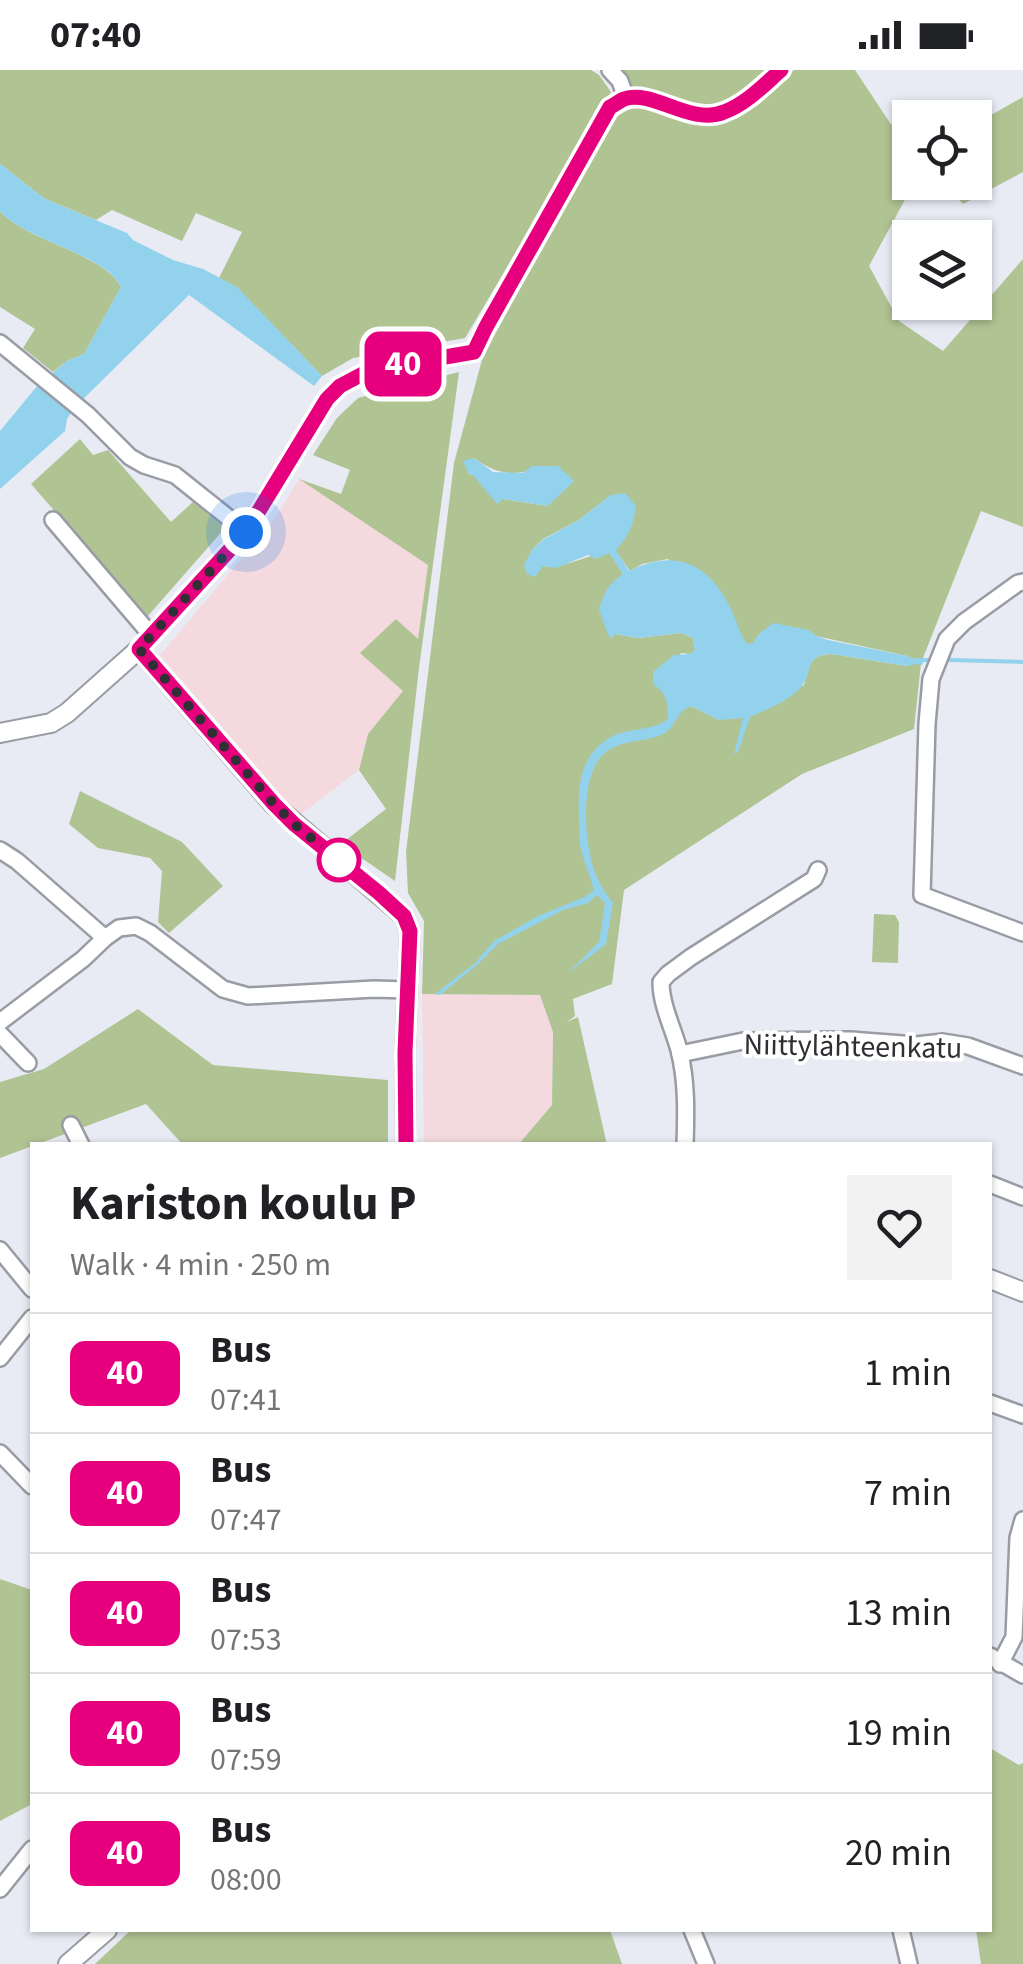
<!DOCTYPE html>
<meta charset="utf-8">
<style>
:root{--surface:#fff;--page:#f2f2f2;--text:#202124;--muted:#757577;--line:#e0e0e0}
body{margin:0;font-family:"Source Sans 3",sans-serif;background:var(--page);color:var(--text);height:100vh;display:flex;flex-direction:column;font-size:38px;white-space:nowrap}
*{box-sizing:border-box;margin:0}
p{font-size:32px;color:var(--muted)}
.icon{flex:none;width:55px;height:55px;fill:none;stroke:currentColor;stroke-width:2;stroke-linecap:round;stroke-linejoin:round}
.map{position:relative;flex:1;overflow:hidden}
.side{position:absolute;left:30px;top:1072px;width:962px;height:790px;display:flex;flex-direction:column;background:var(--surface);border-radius:0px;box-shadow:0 2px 8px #0004}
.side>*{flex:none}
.badge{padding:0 20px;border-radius:15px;font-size:35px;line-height:65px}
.tools{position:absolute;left:892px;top:30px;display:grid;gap:20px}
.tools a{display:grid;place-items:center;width:100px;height:100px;border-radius:0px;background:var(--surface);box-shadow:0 2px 8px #0004;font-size:50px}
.you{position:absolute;width:50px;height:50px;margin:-25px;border:8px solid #fff;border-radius:50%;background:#1a73e8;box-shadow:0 0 0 15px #1a73e833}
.map>.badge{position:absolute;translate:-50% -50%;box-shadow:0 0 0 5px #fff}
.round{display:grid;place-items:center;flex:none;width:105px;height:105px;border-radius:0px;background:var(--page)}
.overview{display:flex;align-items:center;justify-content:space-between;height:170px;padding:0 40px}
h1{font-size:48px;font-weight:700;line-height:75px}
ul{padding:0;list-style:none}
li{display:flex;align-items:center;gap:30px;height:120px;padding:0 40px;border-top:2px solid var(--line)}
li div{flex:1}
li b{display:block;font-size:38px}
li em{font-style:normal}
li .badge{min-width:110px;font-weight:700;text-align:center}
.status{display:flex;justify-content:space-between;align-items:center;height:70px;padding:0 50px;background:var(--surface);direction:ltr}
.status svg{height:28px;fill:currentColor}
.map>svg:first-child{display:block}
</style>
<div class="status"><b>07:40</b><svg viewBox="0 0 49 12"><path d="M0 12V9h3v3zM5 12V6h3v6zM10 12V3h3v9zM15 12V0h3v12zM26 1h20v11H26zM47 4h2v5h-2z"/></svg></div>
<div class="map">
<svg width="1023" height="1894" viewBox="0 0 1023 1894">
<rect width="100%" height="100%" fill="#e8ebf4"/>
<g fill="#f4dade">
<polygon points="299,409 428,494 418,570 403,621 368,664 359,700 300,745 282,727 160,585 274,450"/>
<polygon points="422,924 540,925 553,962 552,1035 518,1075 424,1075"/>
</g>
<g fill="#b0c393" fill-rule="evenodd">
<polygon points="0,0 591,0 599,5 611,22 465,268 353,288 322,306 237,218 219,208 242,162 196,143 182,171 112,140 96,150 45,129 0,94"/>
<polygon points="621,0 770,0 748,19 717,34 689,34 655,22 632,23"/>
<path d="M794,0H855L910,83V112L914,113L869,196L899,251L943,281L1023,189V457L981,441L921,593L914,659L802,704L624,820L612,914L573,929L575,946L567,952L578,947L607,1075H518L552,1035L553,962L540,925L422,924L424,851L408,823L406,782L454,393L483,286L610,54C636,24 657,45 688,53C700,56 714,55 726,51C753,43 773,18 794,0ZM474,388C507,412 521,401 558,396L548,436L503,429L473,405L469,404L468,399ZM611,425L615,480L630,501L642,494L668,489L747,574H753L759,564L816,566L907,586L919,592L907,596L831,584C810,584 809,596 804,615L719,650L691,636L684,639L663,621L681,583L690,584L695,580L693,568L681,563L638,568L615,564L611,568L605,551L623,504L609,482C585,485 565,499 543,496L532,480L543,469L579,450Z"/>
<polygon points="1023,27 1023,102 963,134 944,113 975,112 975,54"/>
<path d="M0,141C26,171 105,184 121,217L84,284L67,291L53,302L23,278L35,259L0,237Z"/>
<polygon points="459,302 419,598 395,811 341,774 386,739 359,700 368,664 403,621 360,583 396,549 418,569 428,495 299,409 341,424 350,400 313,385 337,348 358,328"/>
<polygon points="80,369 93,385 108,380 171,452 193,432 225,458 147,547 31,414"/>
<polygon points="80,721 182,772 223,816 169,863 158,852 162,801 150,788 98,778 69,754"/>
<polygon points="874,844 895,845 899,852 898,893 872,892"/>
<polygon points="138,939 213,995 388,1010 388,1075 183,1075 146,1034 0,1088 0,1012 44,999"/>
<polygon points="0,1509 32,1520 32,1734 0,1751"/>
<polygon points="990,1678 1019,1695 1023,1693 1023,1894 981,1894 976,1860 990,1860"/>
<polygon points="131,1860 610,1860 622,1894 95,1894"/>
</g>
<g fill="#93d2ec">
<path d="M0,94L45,129L127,163L133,170L173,190L203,199L237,217L322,306L314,316L189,225L75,337L67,349L65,361L0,419V361L38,315L67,291L84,284L121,217C106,184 26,171 0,141Z"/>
<polygon points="474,388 493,402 523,403 532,396 558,396 574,411 548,436 503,429 497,434 473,405 469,404 463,391"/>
<path d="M625,423L636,436C634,454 628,468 616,480L629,501C675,478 709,493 731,539C737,551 739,563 747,574L753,573L759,564L773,553L809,560L816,566L828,570L907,586L921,593L907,596L831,584C803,585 814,602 801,617C788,632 767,639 750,647L738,682L734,684L743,648L719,650L691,636C675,643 677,655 665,663C647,673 625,668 606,682C579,703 584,770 594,800C599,813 605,823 613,833L606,874L567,904L599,872L605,833L597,825L588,833L563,840L498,874L477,895L440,925L435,924L475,893L494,871L538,846L585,827L594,820C590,805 583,790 580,775C579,767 580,759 579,751C578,719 578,687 609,668C627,657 652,662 668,649C668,633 667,624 653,614V602L674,585L690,584L695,580L693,568L681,563L638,568L615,564L611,569C604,559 604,550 599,540C604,522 608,515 623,504L609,483L596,489L588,485L556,498L543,496L535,507L527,504L524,495L532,480L544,469L579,450L611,425Z"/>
</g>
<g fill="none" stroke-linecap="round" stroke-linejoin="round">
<g stroke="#93d2ec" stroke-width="4">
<polyline points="949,590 1023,592"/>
<polyline points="921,593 914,590 929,590"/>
</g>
<g stroke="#999ca4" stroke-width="20">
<g id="minor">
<polyline points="610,0 620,11 626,28"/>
<polyline points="0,273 88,345 130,387 144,395 175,405 245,461"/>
<polyline points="53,450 151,565"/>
<polyline points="1023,512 1018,513 964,552 947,569 931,609 927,654 922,825 1023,863"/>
<path d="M139,579L245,461L327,329L341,316L369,300L474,282L485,257L610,37C615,35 619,31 624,29C653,19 690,56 724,43C746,34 765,15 781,0"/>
<polyline points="0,780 17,791 105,868"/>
<polyline points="0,952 83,889 105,868 119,858 136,856 150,863 223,919 248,926 374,919 408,920"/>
<polyline points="0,964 28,993"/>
<polyline points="680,984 743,971 850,970 916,975 943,972 968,976 1023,996"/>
<polyline points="71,1055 81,1075"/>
<path d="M685,1075C686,1043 687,1011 679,980C673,958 661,935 661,912L668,904L691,887L814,809L818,800"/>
<polyline points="990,1114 1023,1127"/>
<polyline points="0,1180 32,1219"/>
<polyline points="0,1288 32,1248"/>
<polyline points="990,1333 1023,1345"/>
<polyline points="0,1383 32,1416"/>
<polyline points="990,1586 1023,1605"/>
<polyline points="1000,1594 1014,1567 1018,1468 1023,1450"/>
<polyline points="0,1819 32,1779"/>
<polyline points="692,1860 706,1894"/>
<polyline points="901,1860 909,1894"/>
</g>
</g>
<g stroke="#999ca4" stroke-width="22">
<g id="tertiary">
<polyline points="0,663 51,653 67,643 139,579 274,735 404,846 410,861 405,983 406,1075"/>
<polyline points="990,1209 1023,1222"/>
<polyline points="68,1894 107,1860"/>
</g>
</g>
<use href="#minor" stroke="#fff" stroke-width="15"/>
<use href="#tertiary" stroke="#fff" stroke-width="18"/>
</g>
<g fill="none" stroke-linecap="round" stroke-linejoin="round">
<g stroke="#fff" stroke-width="22">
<path id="line" d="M406,1075L405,983L410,861L404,846L379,823L294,754L274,734L139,579L246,462L327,329L340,316L370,300L474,282L486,257L610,37C615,35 619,31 624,29C653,19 690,56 724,42C746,34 764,15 781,0"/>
</g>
<use href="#line" stroke="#e6007e" stroke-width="15"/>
<polyline stroke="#2f3034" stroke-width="10" stroke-dasharray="0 18" points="246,462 139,579 274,734 294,754 339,790"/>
</g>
<circle fill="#fff" stroke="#e6007e" stroke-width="5" cx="339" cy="790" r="20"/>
<g text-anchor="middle" stroke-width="8" stroke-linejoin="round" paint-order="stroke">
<g font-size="30" fill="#2f3034" stroke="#fff">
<text transform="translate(853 976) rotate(1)" y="10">Niittylähteenkatu</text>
</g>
</g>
</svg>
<div class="tools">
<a><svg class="icon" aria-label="locate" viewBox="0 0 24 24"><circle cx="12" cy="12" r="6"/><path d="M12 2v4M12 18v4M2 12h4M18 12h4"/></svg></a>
<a><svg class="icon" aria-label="layers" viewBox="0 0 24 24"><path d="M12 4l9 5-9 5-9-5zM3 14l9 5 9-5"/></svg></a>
</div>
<div class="you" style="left:246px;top:462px"></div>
<b class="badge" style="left:403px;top:294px;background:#e6007e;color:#fff">40</b>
<section class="side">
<div class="overview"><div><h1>Kariston koulu P</h1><p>Walk · 4 min · 250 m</p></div><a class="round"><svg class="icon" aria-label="heart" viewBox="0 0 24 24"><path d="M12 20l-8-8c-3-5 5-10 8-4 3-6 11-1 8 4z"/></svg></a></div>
<ul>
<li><span class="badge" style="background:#e6007e;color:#fff">40</span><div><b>Bus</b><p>07:41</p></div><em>1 min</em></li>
<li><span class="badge" style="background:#e6007e;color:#fff">40</span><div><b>Bus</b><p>07:47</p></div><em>7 min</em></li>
<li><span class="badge" style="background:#e6007e;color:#fff">40</span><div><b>Bus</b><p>07:53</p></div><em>13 min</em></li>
<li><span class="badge" style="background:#e6007e;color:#fff">40</span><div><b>Bus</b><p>07:59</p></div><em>19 min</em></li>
<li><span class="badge" style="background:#e6007e;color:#fff">40</span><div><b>Bus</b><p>08:00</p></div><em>20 min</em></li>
</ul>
</section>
</div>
